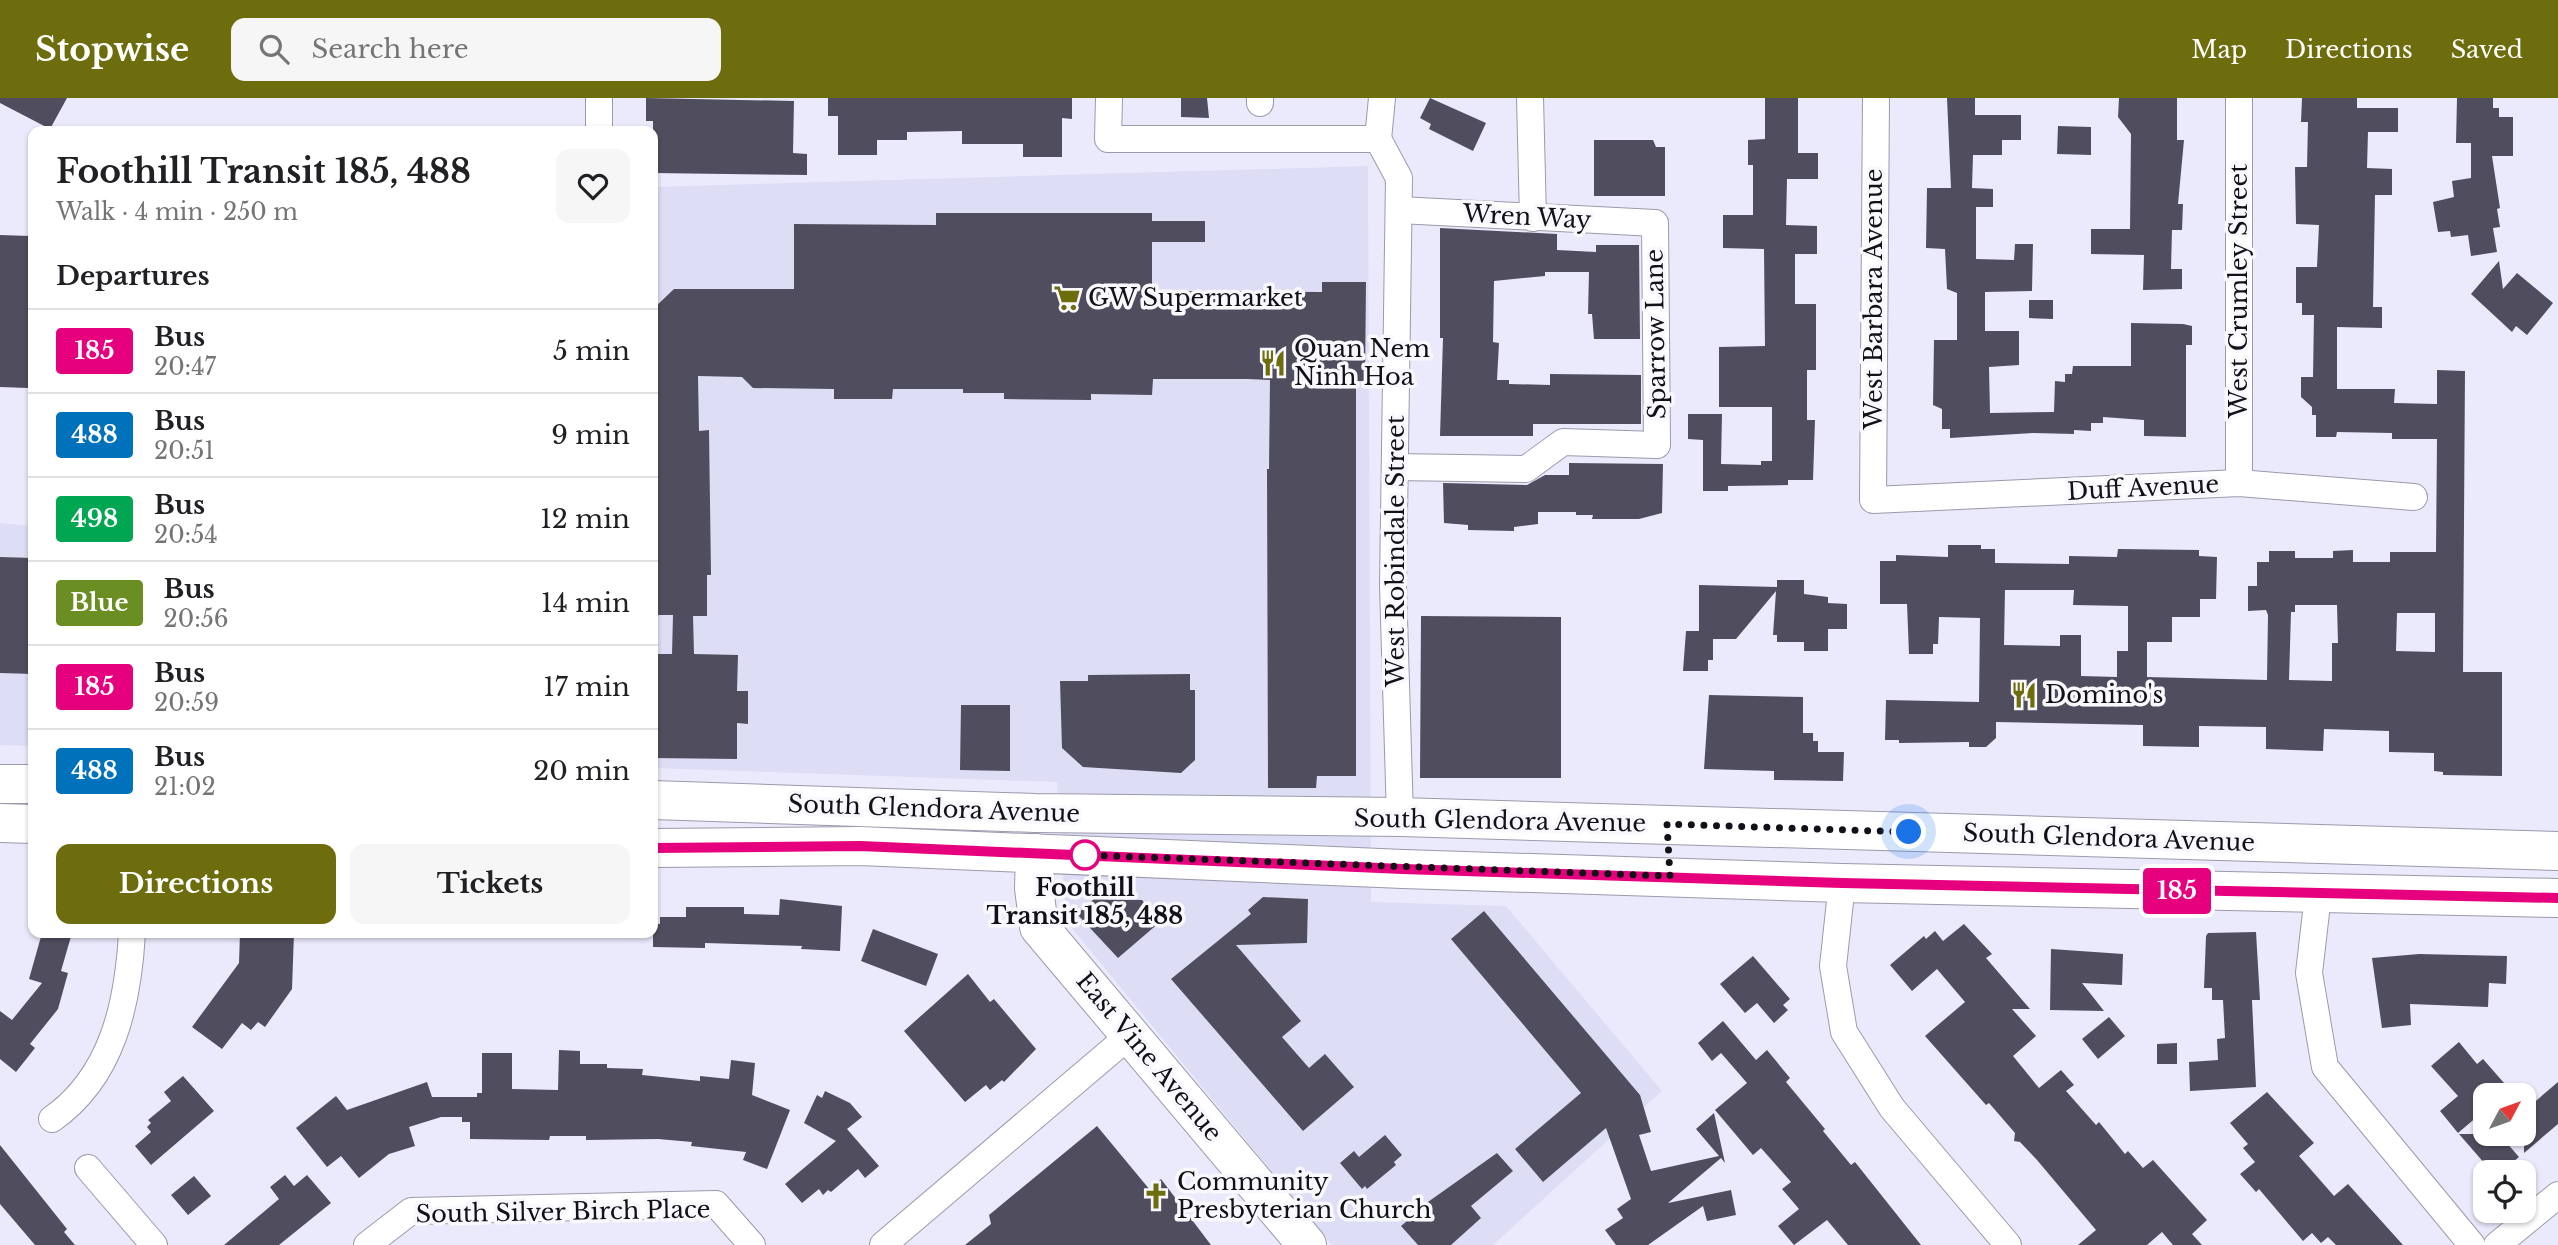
<!DOCTYPE html>
<meta charset="utf-8">
<style>
:root{--surface:#fff;--page:#f6f6f6;--text:#202124;--muted:#757577;--line:#e0e0e0;--accent:#6e6d0d}
body{margin:0;font-family:"Libre Baskerville",serif;background:var(--page);color:var(--text);height:100vh;display:flex;flex-direction:column;font-size:26px;white-space:nowrap}
*{box-sizing:border-box;margin:0}
p{font-size:23px;color:var(--muted)}
.icon{flex:none;width:38px;height:38px;fill:none;stroke:currentColor;stroke-width:2;stroke-linecap:round;stroke-linejoin:round}
.map{position:relative;flex:1;overflow:hidden}
.side{position:absolute;left:28px;top:28px;width:630px;height:812px;display:flex;flex-direction:column;background:var(--surface);border-radius:14px;box-shadow:0 2px 5px #0004}
.side>*{flex:none}
.badge{padding:0 14px;border-radius:5px;font-size:24px;line-height:46px}
.needle{width:46px;rotate:49deg}
.fabs{position:absolute;left:2473px;top:985px;display:grid;gap:14px}
.fabs a{display:grid;place-items:center;width:63px;height:63px;border-radius:14px;background:var(--surface);box-shadow:0 2px 5px #0004;font-size:35px}
.you{position:absolute;width:35px;height:35px;margin:-18px;border:5px solid #fff;border-radius:50%;background:#1a73e8;box-shadow:0 0 0 10px #1a73e833}
.map>.badge{position:absolute;translate:-50% -50%;box-shadow:0 0 0 4px #fff}
h2{padding:0 28px;font-size:26px;line-height:63px}
.round{display:grid;place-items:center;flex:none;width:74px;height:74px;border-radius:14px;background:var(--page)}
.head{display:flex;align-items:center;justify-content:space-between;height:119px;padding:0 28px}
h1{font-size:33px;font-weight:700;line-height:52px}
.button{display:flex;gap:14px;margin-top:auto;padding:14px 28px}
.button a{flex:1;height:80px;border-radius:14px;background:var(--accent);color:#fff;font-size:28px;font-weight:700;line-height:80px;text-align:center}
.button a+a{background:var(--page);color:var(--text)}
ul{padding:0;list-style:none}
li{display:flex;align-items:center;gap:21px;height:84px;padding:0 28px;border-top:2px solid var(--line)}
li div{flex:1}
li b{display:block;font-size:26px}
li em{font-style:normal}
li .badge{min-width:77px;font-weight:700;text-align:center}
header{display:flex;align-items:center;gap:42px;box-sizing:border-box;height:98px;padding:0 35px;background:var(--accent);color:#fff}
header strong{font-size:33px}
nav{display:flex;gap:38px;margin-inline-start:auto;font-size:24px}
.search{width:490px;height:63px;background:var(--page);display:flex;align-items:center;gap:18px;box-sizing:border-box;padding:0 24px;border-radius:14px;color:var(--muted);font-size:26px}
.map>svg:first-child{display:block}
</style>
<header>
<strong>Stopwise</strong>
<div class="search"><svg class="icon" aria-label="search" viewBox="0 0 24 24"><circle cx="10" cy="10" r="6"/><path d="M15 15l6 6"/></svg>Search here</div>
<nav><a>Map</a><a>Directions</a><a>Saved</a></nav>
</header>
<div class="map">
<svg width="2558" height="1147" viewBox="0 0 2558 1147">
<rect width="100%" height="100%" fill="#ebeafd"/>
<g fill="#deddf6">
<polygon points="1368,68 1371,804 1506,808 1662,993 1493,1147 1332,1147 1066,823 1057,684 653,670 653,89"/>
<polygon points="0,425 33,428 33,648 0,647"/>
</g>
<g fill="#504e5e" fill-rule="evenodd">
<polygon points="0,0 67,0 50,31 0,5"/>
<polygon points="646,0 794,3 793,55 807,56 807,77 653,75 653,23 646,23"/>
<polygon points="828,0 1072,0 1072,21 1062,20 1062,59 1023,59 1023,46 962,46 962,33 907,34 907,42 877,42 877,57 838,57 838,18 828,18"/>
<polygon points="1181,0 1207,0 1209,20 1181,19"/>
<polygon points="1430,0 1486,25 1473,53 1429,31 1431,26 1420,20"/>
<polygon points="1765,0 1798,0 1798,55 1818,55 1818,81 1787,81 1786,127 1817,128 1817,156 1795,156 1795,206 1816,206 1816,272 1807,272 1807,322 1815,322 1813,382 1788,382 1788,387 1728,388 1728,393 1703,393 1703,342 1688,341 1688,316 1722,316 1721,366 1761,367 1761,363 1772,363 1772,309 1719,309 1719,249 1765,248 1764,151 1723,150 1723,117 1753,117 1753,67 1748,67 1748,42 1765,41"/>
<polygon points="1947,0 1975,0 1975,17 2021,17 2021,42 2002,42 2002,57 1973,57 1972,90 1993,91 1993,109 1976,109 1976,161 2014,162 2015,146 2033,146 2032,193 1985,194 1985,233 2019,233 2019,267 1989,269 1990,315 2054,314 2055,283 2065,284 2065,276 2072,276 2073,268 2131,268 2131,225 2183,226 2192,228 2192,247 2186,247 2186,339 2144,338 2144,322 2103,319 2103,325 2091,325 2091,333 2074,332 2074,336 2033,335 1950,340 1950,331 1942,331 1942,311 1933,307 1934,242 1957,242 1957,195 1947,191 1945,151 1926,150 1927,90 1951,90"/>
<polygon points="2119,0 2177,0 2177,42 2184,42 2178,106 2183,106 2182,132 2172,132 2171,171 2182,171 2182,191 2143,192 2144,157 2091,156 2091,131 2130,131 2131,36 2118,19"/>
<path d="M2302,0H2357V10H2398V34H2368L2367,70L2392,71V97H2375L2373,209H2382V230L2337,229V291H2395L2394,305L2437,306V272L2465,273L2463,574H2502V678L2443,677V674L2434,673V655L2389,654V633L2324,631L2323,653L2266,651V629L2199,628V649L2143,648V627L1996,624V640L1986,649H1969V644L1899,645V642H1885L1886,602L1979,604L1980,520L1939,519L1938,546H1933V556H1909L1907,506H1880V463H1896V457L1948,459V447H1981V451H1995V465L2069,466V458L2117,459L2118,451L2199,452V458L2217,459L2216,501H2200V519H2172V544H2147V579L2267,582L2268,517L2266,512L2248,513V488H2257V464H2269V453H2295V460H2333V453L2353,452V464H2390V454H2436L2437,341H2392V335L2337,334L2336,339H2316V317H2312V309L2301,299V279H2313L2314,217H2302V205H2296V169H2317L2319,127L2296,126L2295,69H2307L2308,24H2301ZM2005,492H2074L2073,507L2128,508V553H2117V579L2081,578V537H2060V548L2004,547ZM2295,507H2337L2338,545H2332V583L2289,582L2291,514H2295ZM2397,515H2435V554L2396,553Z"/>
<polygon points="2457,0 2493,0 2493,10 2499,10 2499,19 2513,19 2513,58 2492,58 2500,110 2497,111 2500,129 2493,130 2497,154 2471,158 2468,137 2451,139 2450,133 2438,134 2433,104 2454,99 2452,83 2471,80 2471,45 2456,45"/>
<polygon points="2058,28 2091,29 2091,57 2057,56"/>
<polygon points="1594,42 1653,42 1656,49 1665,49 1665,98 1594,98"/>
<polygon points="936,115 1152,115 1152,123 1205,123 1205,144 1152,144 1152,193 1322,194 1322,184 1366,184 1365,283 1356,283 1356,678 1317,678 1316,690 1268,690 1267,371 1269,371 1270,282 1248,281 1153,281 1152,297 1091,296 1091,302 1004,301 1004,295 963,295 963,291 893,291 892,301 834,301 834,291 753,290 742,279 698,278 699,333 709,332 711,477 707,477 707,518 693,518 694,556 738,557 737,593 748,593 748,626 737,625 737,661 653,660 653,556 672,556 673,517 653,517 653,211 674,191 794,191 794,126 936,127"/>
<polygon points="1440,130 1557,136 1557,152 1596,154 1596,147 1639,147 1640,241 1594,241 1592,216 1588,216 1589,174 1545,174 1545,178 1494,183 1493,244 1499,245 1497,282 1509,282 1509,286 1550,287 1550,276 1641,277 1641,326 1533,326 1533,338 1440,338 1443,240 1440,240"/>
<polygon points="0,137 30,138 33,278 29,278 28,290 0,289"/>
<polygon points="2499,163 2503,191 2517,175 2553,205 2527,237 2516,228 2512,234 2471,196"/>
<polygon points="2029,202 2053,202 2053,221 2029,220"/>
<polygon points="1569,365 1663,366 1662,415 1639,421 1592,421 1593,417 1576,417 1576,414 1538,414 1538,426 1514,429 1514,433 1468,432 1468,427 1444,425 1443,385 1527,387 1545,377 1569,377"/>
<polygon points="0,459 33,460 33,576 0,575"/>
<polygon points="1777,482 1804,482 1804,496 1828,499 1828,505 1847,506 1847,531 1828,531 1828,553 1804,553 1804,544 1777,544 1777,537 1773,537 1776,493 1736,541 1713,541 1713,562 1708,562 1708,573 1683,573 1686,533 1699,533 1699,487 1777,489"/>
<polygon points="1421,518 1561,519 1561,680 1420,680"/>
<polygon points="1190,576 1190,592 1195,592 1195,662 1181,675 1083,669 1062,650 1060,583 1088,583 1088,577"/>
<polygon points="1709,597 1803,599 1803,635 1813,635 1813,643 1818,643 1818,654 1844,654 1843,683 1774,682 1774,673 1704,671"/>
<polygon points="961,607 1010,607 1010,673 960,672"/>
<polygon points="1263,799 1308,801 1307,845 1236,847 1301,923 1282,939 1309,970 1325,956 1354,989 1303,1033 1171,881 1251,816 1248,812"/>
<polygon points="780,801 842,808 840,853 801,851 802,848 705,845 705,850 653,849 653,825 660,826 660,819 686,819 686,809 744,809 744,816 779,817"/>
<polygon points="1094,801 1142,802 1160,824 1118,860 1077,816"/>
<polygon points="1484,813 1640,997 1651,1034 1639,1037 1651,1073 1719,1058 1696,1031 1714,1015 1725,1065 1721,1060 1668,1105 1731,1092 1736,1117 1707,1123 1703,1108 1648,1147 1616,1147 1605,1132 1623,1120 1617,1111 1631,1101 1606,1030 1543,1084 1515,1051 1581,995 1451,841"/>
<polygon points="1964,826 1992,856 1986,860 2030,911 2012,911 2036,938 2013,958 2039,990 2061,972 2074,987 2066,993 2096,1027 2099,1024 2125,1056 2128,1053 2143,1070 2153,1062 2207,1122 2192,1136 2202,1147 2173,1147 2162,1134 2147,1147 2078,1147 2096,1132 2037,1062 2020,1044 2014,1043 2015,1035 1989,1005 1986,1007 1925,938 1965,904 1937,871 1912,893 1890,867 1924,838 1926,841 1935,833 1943,843"/>
<polygon points="873,831 938,856 926,888 861,863"/>
<polygon points="2256,834 2260,902 2252,902 2256,989 2190,993 2189,964 2218,962 2217,941 2225,940 2223,902 2212,902 2212,890 2204,890 2206,838 2208,835"/>
<polygon points="42,835 72,835 61,873 68,875 58,911 30,946 35,950 16,974 0,961 0,913 12,922 42,885 29,881"/>
<polygon points="240,835 294,835 292,891 265,929 258,924 251,932 242,925 222,951 192,929 239,865"/>
<polygon points="2051,851 2123,856 2122,887 2082,885 2104,913 2050,912"/>
<polygon points="2419,856 2507,858 2506,886 2489,885 2488,909 2410,906 2411,927 2382,930 2372,860"/>
<polygon points="1753,858 1790,901 1783,907 1788,912 1774,925 1757,905 1745,915 1720,886"/>
<polygon points="968,876 990,904 994,901 1036,951 1004,984 1002,982 990,992 986,987 965,1004 904,933"/>
<polygon points="2109,919 2125,938 2098,961 2082,941"/>
<polygon points="1723,923 1756,962 1767,952 1790,980 1786,984 1825,1031 1823,1033 1851,1067 1855,1064 1921,1147 1848,1147 1827,1122 1794,1147 1778,1128 1799,1111 1782,1091 1791,1084 1761,1050 1753,1057 1715,1012 1747,985 1721,955 1712,963 1698,945"/>
<polygon points="2459,944 2477,966 2483,961 2504,985 2490,998 2485,998 2485,1012 2458,1035 2440,1013 2458,998 2431,968"/>
<polygon points="2177,945 2177,966 2157,966 2157,946"/>
<polygon points="559,952 580,953 580,966 607,966 607,970 643,971 642,977 700,983 700,978 729,981 731,962 755,965 752,997 790,1012 767,1071 743,1062 746,1054 691,1048 692,1044 658,1041 586,1042 586,1038 550,1038 549,1042 470,1041 470,1024 462,1024 462,1019 441,1019 409,1029 415,1048 389,1056 359,1080 341,1058 327,1069 296,1030 336,998 347,1012 427,984 432,999 477,999 477,995 482,995 482,955 512,955 512,991 558,992"/>
<polygon points="183,978 214,1013 151,1067 135,1048 151,1034 147,1029 151,1025 148,1022 171,1003 164,994"/>
<polygon points="2558,984 2558,1026 2524,1055 2524,1013"/>
<polygon points="825,993 850,1005 862,1019 847,1031 879,1068 865,1080 858,1071 831,1094 828,1092 823,1097 819,1091 802,1105 785,1086 836,1043 804,1025 817,997 822,1000"/>
<polygon points="2267,994 2314,1045 2299,1058 2334,1098 2348,1086 2403,1147 2336,1147 2328,1139 2321,1145 2312,1135 2303,1143 2259,1091 2256,1094 2240,1076 2255,1064 2243,1050 2248,1046 2230,1025"/>
<polygon points="1097,1028 1150,1092 1161,1081 1211,1147 965,1147 991,1126 989,1117"/>
<polygon points="2459,1036 2499,1036 2519,1059 2501,1074 2492,1074"/>
<polygon points="1385,1037 1402,1057 1394,1064 1396,1067 1367,1091 1365,1088 1362,1091 1340,1065 1354,1053 1359,1059"/>
<polygon points="0,1047 67,1131 64,1134 75,1147 35,1147 0,1106"/>
<polygon points="1497,1055 1513,1073 1471,1108 1481,1120 1451,1147 1418,1147 1401,1128 1413,1118 1411,1116"/>
<polygon points="285,1077 294,1088 307,1077 331,1105 279,1147 224,1147 279,1101 270,1089"/>
<polygon points="194,1078 211,1098 188,1117 171,1097"/>
</g>
<g fill="none" stroke-linecap="round" stroke-linejoin="round">
<g stroke="#9b9aab" stroke-width="28">
<g id="street">
<polyline points="599,0 599,33"/>
<polyline points="1109,0 1108,41 1378,41"/>
<polyline points="1530,0 1533,120"/>
<polyline points="1876,0 1873,402 2239,385 2414,399"/>
<polyline points="1260,5 1260,0"/>
<polyline points="1378,41 1399,80 1393,487 1400,719"/>
<polyline points="1378,41 1382,0"/>
<polyline points="1396,369 1526,371 1563,344 1657,347 1655,125 1399,112"/>
<polyline points="2239,385 2239,0"/>
<polyline points="1842,785 1833,868 1844,934 1892,1010 2008,1147"/>
<polyline points="2318,797 2309,875 2325,969 2472,1147"/>
<path d="M52,1021C113,978 128,905 132,835"/>
<polyline points="88,1070 154,1147"/>
<polyline points="367,1147 411,1113 716,1106 752,1147"/>
<polyline points="883,1147 1130,937"/>
<polyline points="2497,1147 2558,1097"/>
</g>
</g>
<g stroke="#9b9aab" stroke-width="40">
<polyline id="secondary" points="1035,755 1034,790 1039,829 1307,1147"/>
</g>
<g stroke="#9b9aab" stroke-width="40">
<g id="primary">
<polyline points="0,686 33,686"/>
<polyline points="653,702 1035,715 1400,719 2558,753"/>
<polyline points="0,725 33,726"/>
<polyline points="653,750 860,748 1403,771 1842,785 2558,800"/>
</g>
</g>
<use href="#street" stroke="#fff" stroke-width="26"/>
<use href="#secondary" stroke="#fff" stroke-width="38"/>
<use href="#primary" stroke="#fff" stroke-width="38"/>
</g>
<g fill="none" stroke-linecap="round" stroke-linejoin="round">
<g stroke="#fff" stroke-width="16">
<polyline id="line" points="653,750 860,748 1403,771 1842,785 2558,800"/>
</g>
<use href="#line" stroke="#e6007e" stroke-width="10"/>
<polyline stroke="#121118" stroke-width="7" stroke-dasharray="0 12.6" points="1085,757 1082,757 1670,778 1667,726 1909,734"/>
</g>
<defs>
<g id="supermarket-bare" transform="scale(2.1)"><path d="M-6-5.5h2.5l.6 2H6L4.5 2H-2.5L-4.4-4H-6ZM-1.5 3.2a1.3 1.3 0 1 0 .1 0ZM3 3.2a1.3 1.3 0 1 0 .1 0Z" fill="#6e6d0d" stroke="#f9f9fd" stroke-width="2.5" paint-order="stroke"/></g>
<g id="restaurant-bare" transform="scale(2.1)"><path d="M-5-6h1v4h1v-4h1v4h1v-4h1v5L-1.5 .5V6h-2V.5L-5-1ZM5-6V6H3V1.5H1.5Q1.5-4 5-6Z" fill="#6e6d0d" stroke="#f9f9fd" stroke-width="2.5" paint-order="stroke"/></g>
<g id="church-bare" transform="scale(2.1)"><path d="M-1.2-6h2.4v3.5h3.3v2.4h-3.3V6h-2.4V-.1h-3.3v-2.4h3.3Z" fill="#6e6d0d" stroke="#f9f9fd" stroke-width="2.5" paint-order="stroke"/></g>
</defs>
<g fill-rule="evenodd">
<use href="#supermarket-bare" x="1067" y="200"/>
<use href="#restaurant-bare" x="1273" y="265"/>
<use href="#restaurant-bare" x="2024" y="597"/>
<use href="#church-bare" x="1156" y="1098"/>
</g>
<circle fill="#fff" stroke="#e6007e" stroke-width="3.5" cx="1085" cy="757" r="14"/>
<g text-anchor="middle" stroke-width="7" stroke-linejoin="round" paint-order="stroke">
<g font-size="24" fill="#121118" stroke="#f9f9fd">
<text transform="translate(1527 119) rotate(3)" y="8">Wren Way</text>
<text transform="translate(2239 193) rotate(-90)" y="8">West Crumley Street</text>
<text transform="translate(1874 201) rotate(-90)" y="8">West Barbara Avenue</text>
<text transform="translate(1656 236) rotate(-91)" y="8">Sparrow Lane</text>
<text transform="translate(2143 390) rotate(-3)" y="8">Duff Avenue</text>
<text transform="translate(1396 453) rotate(-90)" y="8">West Robindale Street</text>
<text transform="translate(934 711) rotate(2)" y="8">South Glendora Avenue</text>
<text transform="translate(1500 723) rotate(1)" y="8">South Glendora Avenue</text>
<text transform="translate(2109 740) rotate(2)" y="8">South Glendora Avenue</text>
<text transform="translate(1149 959) rotate(50)" y="8">East Vine Avenue</text>
<text transform="translate(563 1114) rotate(-1)" y="8">South Silver Birch Place</text>
</g>
<g font-size="24" fill="#121118" stroke="#f9f9fd" text-anchor="start">
<text x="1088" y="208">GW Supermarket</text>
<text x="1294" y="259">Quan Nem<tspan x="1294" dy="28">Ninh Hoa</tspan></text>
<text x="2045" y="605">Domino's</text>
<text x="1177" y="1092">Community<tspan x="1177" dy="28">Presbyterian Church</tspan></text>
</g>
<g font-size="24" font-weight="bold" fill="#121118" stroke="#f9f9fd">
<text x="1085" y="798">Foothill<tspan x="1085" dy="28">Transit 185, 488</tspan></text>
</g>
</g>
</svg>
<div class="fabs">
<a><svg class="needle" viewBox="-14 -14 28 28"><path d="M0-13l5 13h-10z" fill="#e53935"/><path d="M0 13l5-13h-10z" fill="#757577"/></svg></a>
<a><svg class="icon" aria-label="locate" viewBox="0 0 24 24"><circle cx="12" cy="12" r="6"/><path d="M12 2v4M12 18v4M2 12h4M18 12h4"/></svg></a>
</div>
<div class="you" style="left:1909px;top:734px"></div>
<b class="badge" style="left:2177px;top:793px;background:#e6007e;color:#fff">185</b>
<section class="side">
<div class="head"><div><h1>Foothill Transit 185, 488</h1><p>Walk · 4 min · 250 m</p></div><a class="round"><svg class="icon" aria-label="heart" viewBox="0 0 24 24"><path d="M12 20l-8-8c-3-5 5-10 8-4 3-6 11-1 8 4z"/></svg></a></div>
<h2>Departures</h2>
<ul>
<li><span class="badge" style="background:#e6007e;color:#fff">185</span><div><b>Bus</b><p>20:47</p></div><em>5 min</em></li>
<li><span class="badge" style="background:#0072bc;color:#fff">488</span><div><b>Bus</b><p>20:51</p></div><em>9 min</em></li>
<li><span class="badge" style="background:#00a651;color:#fff">498</span><div><b>Bus</b><p>20:54</p></div><em>12 min</em></li>
<li><span class="badge" style="background:#6b8e23;color:#fff">Blue</span><div><b>Bus</b><p>20:56</p></div><em>14 min</em></li>
<li><span class="badge" style="background:#e6007e;color:#fff">185</span><div><b>Bus</b><p>20:59</p></div><em>17 min</em></li>
<li><span class="badge" style="background:#0072bc;color:#fff">488</span><div><b>Bus</b><p>21:02</p></div><em>20 min</em></li>
</ul>
<div class="button"><a>Directions</a><a>Tickets</a></div>
</section>
</div>
